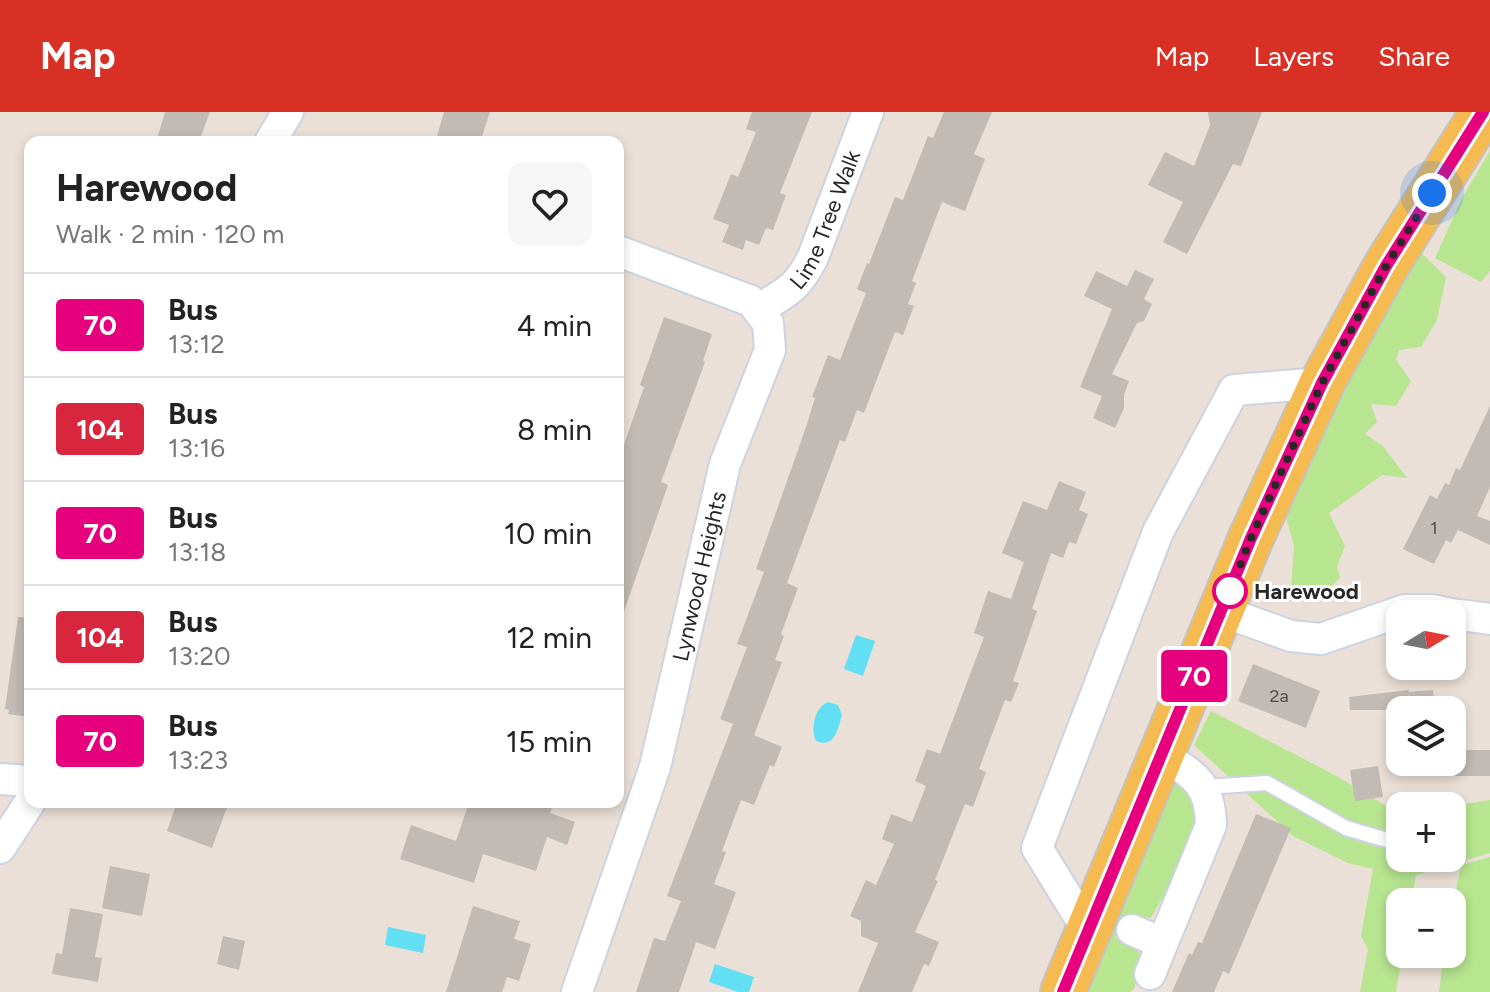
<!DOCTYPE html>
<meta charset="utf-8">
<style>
:root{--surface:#fff;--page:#f6f6f6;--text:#222;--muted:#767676;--line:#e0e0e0;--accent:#d93025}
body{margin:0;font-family:Figtree,sans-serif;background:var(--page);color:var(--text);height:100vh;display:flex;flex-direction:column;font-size:30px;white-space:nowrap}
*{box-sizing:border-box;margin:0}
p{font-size:26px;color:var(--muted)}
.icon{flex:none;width:44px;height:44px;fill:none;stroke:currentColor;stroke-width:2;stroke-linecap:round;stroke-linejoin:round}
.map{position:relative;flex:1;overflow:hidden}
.panel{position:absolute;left:24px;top:24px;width:600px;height:672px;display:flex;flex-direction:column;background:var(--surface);border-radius:16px;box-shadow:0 4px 12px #0003}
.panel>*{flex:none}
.badge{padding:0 16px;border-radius:6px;font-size:28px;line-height:52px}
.needle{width:52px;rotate:80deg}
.controls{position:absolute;left:1386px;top:488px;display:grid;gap:16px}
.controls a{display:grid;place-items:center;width:80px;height:80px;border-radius:16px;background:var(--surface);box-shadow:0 4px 12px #0003;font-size:40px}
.you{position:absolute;width:40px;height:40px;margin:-20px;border:6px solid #fff;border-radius:50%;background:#1a73e8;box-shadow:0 0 0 12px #1a73e833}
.map>.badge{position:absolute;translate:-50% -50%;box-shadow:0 0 0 4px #fff}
.round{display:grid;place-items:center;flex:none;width:84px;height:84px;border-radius:16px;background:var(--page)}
.overview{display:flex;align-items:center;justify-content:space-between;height:136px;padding:0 32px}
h1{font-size:38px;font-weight:700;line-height:60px}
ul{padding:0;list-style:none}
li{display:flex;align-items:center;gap:24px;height:104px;padding:0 32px;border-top:2px solid var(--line)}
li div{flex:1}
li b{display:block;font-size:30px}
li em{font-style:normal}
li .badge{min-width:88px;font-weight:700;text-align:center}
header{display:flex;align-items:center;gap:48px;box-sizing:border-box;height:112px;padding:0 40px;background:var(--accent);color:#fff}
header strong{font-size:38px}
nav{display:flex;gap:44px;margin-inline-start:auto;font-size:28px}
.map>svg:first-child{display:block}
</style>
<header>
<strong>Map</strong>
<nav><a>Map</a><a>Layers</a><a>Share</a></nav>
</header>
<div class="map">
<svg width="1490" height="880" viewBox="0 0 1490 880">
<rect width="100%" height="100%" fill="#ebe0d7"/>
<g fill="#b7e590">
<polygon points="1490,39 1490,159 1481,170 1435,146 1462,86"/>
<polygon points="1416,136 1446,165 1437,208 1421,235 1399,238 1396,248 1411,269 1396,294 1371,292 1377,310 1365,322 1383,334 1407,366 1382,363 1329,401 1345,434 1337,454 1340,466 1323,482 1291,476 1294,434 1284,398 1321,288"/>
<polygon points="1211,599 1331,661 1400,702 1400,746 1452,746 1452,694 1490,688 1490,741 1416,763 1411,790 1400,790 1400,842 1402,842 1396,880 1360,880 1368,837 1361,824 1373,757 1348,751 1293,724 1194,633"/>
<polygon points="1175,663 1220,680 1187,780 1168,776 1151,806 1125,802 1115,826 1144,843 1134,877 1130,880 1081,880"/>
<polygon points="1490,745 1490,880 1439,880 1444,842 1452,842 1452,800 1461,753"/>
</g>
<g fill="#63dff3">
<polygon points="856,523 875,529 863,564 844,557"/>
<path d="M828,590L838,593L842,603C838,616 835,637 816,629C810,616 815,595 828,590Z"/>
<polygon points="388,815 426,823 423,841 385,833"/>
<polygon points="715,852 754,865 749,880 738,880 709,870"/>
</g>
<g fill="#c2bab4">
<polygon points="165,0 210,0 199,30 156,30"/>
<polygon points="444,0 490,0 480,30 457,30 437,24"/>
<polygon points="752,0 812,0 780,81 786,83 773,118 766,116 759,133 746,128 743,138 722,130 729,113 713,107 731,62 738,65 756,20 746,17"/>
<polygon points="944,0 992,0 974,42 985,47 965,99 942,90 912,169 916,171 908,192 914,194 903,223 895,220 864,301 857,298 845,330 840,328 787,471 798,476 781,522 784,524 775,548 782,550 754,623 782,635 774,655 770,653 754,693 741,688 722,739 726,740 714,772 736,780 715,837 696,830 679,880 636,880 654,826 665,829 681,789 667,784 733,612 720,607 747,535 737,532 764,460 756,457 806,315 815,286 812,285 828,243 840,248 866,181 857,177 867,151 869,152 895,85 903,88 928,24 933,26"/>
<polygon points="1208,0 1262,0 1241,54 1233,52 1187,142 1163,130 1183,90 1148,73 1165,40 1194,54 1210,13"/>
<polygon points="1135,158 1154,167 1144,187 1152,192 1144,209 1137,211 1112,262 1129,269 1124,283 1124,296 1115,316 1093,306 1102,284 1080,275 1112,197 1084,184 1096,159 1127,174"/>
<polygon points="664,205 712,222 703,249 705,250 661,370 668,373 621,508 618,508 618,350 644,275 640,273"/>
<polygon points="1490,294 1490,375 1477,404 1490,409 1490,433 1458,418 1451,431 1446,428 1434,452 1403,437 1430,383 1437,387 1445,371 1449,373 1456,356 1460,358"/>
<polygon points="1059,369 1086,380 1079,398 1088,402 1076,432 1069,430 1063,446 1051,441 1032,497 1037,499 1013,569 1019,571 1011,590 1005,588 979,657 986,660 973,695 965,692 935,768 938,769 915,820 939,830 929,854 924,852 912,880 858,880 878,831 861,824 861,809 850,804 866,768 876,773 894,732 882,727 891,702 912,710 926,674 915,669 927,637 940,642 984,525 974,521 988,479 1011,487 1024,450 1002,441 1023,389 1047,398"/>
<polygon points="18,505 30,506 30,605 8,602 9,598 5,597"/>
<polygon points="1253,552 1320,579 1306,616 1238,589"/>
<polygon points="1409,578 1409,580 1433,578 1435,598 1350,598 1349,585"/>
<polygon points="1456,638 1490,638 1490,664 1455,664"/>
<polygon points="1378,654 1383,685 1355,689 1350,658"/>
<polygon points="177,690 229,690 212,736 167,719"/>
<polygon points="469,690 554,690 550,701 575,710 567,733 547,725 536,759 483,742 474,771 400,747 411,713 456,729"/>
<polygon points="1256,702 1291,716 1229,862 1223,859 1214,880 1172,880 1189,841 1192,843 1198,830 1202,831"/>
<polygon points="110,754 150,762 142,804 102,796"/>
<polygon points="473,794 520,809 514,827 531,832 519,869 507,865 502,880 446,880"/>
<polygon points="70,796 103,802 95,845 102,846 98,870 52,862 56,841 62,842"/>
<polygon points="223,824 245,829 239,858 217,852"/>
</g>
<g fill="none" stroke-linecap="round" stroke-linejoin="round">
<g stroke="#ccd3e1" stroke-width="18">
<polyline id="service" points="1205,675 1267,671 1346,716 1400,732"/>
</g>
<g stroke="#ccd3e1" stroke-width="34">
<g id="minor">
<polyline points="270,30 288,0"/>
<path id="s1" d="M759,197C788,179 797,177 813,145L868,0"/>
<polyline points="1221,499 1291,524 1321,527 1405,498 1432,498 1451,502"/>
<polyline points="1452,502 1490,507"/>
<polyline points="0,667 30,669"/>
<polyline points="0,736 30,690"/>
<polyline points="1132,818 1162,831"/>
<polyline points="1088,819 1037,736 1158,420 1234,278 1322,271"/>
<path d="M1150,862L1211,713C1210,671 1195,664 1162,643"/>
<path id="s2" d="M577,880L655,655L725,352L770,238L768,211L751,189L618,139"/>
</g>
</g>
<g stroke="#c3c3c3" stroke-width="48">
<polyline id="primary" points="1063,880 1251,426 1322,271 1386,154 1483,0"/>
</g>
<use href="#service" stroke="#fff" stroke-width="14"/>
<use href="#minor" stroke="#fff" stroke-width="30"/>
<use href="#primary" stroke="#f6bb50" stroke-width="44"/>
</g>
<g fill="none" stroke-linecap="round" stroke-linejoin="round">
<g stroke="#fff" stroke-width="18">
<polyline id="line" points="1063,880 1251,426 1322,271 1386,154 1483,0"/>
</g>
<use href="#line" stroke="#e6007e" stroke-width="12"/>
<polyline stroke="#272727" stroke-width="8" stroke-dasharray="0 14.4" points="1230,479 1251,426 1322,271 1386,154 1432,81"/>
</g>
<circle fill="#fff" stroke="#e6007e" stroke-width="4" cx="1230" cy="479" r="16"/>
<g text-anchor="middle" stroke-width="6" stroke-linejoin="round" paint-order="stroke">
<g font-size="18" fill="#4e4c4a">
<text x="1434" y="422">1</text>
<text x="1279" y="590">2a</text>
</g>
<g font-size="22" fill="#272727" stroke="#fff">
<text dy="8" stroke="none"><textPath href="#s1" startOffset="116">Lime Tree Walk</textPath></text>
<text dy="8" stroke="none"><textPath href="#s2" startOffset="434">Lynwood Heights</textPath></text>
</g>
<g font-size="22" font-weight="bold" fill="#272727" stroke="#fff" text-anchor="start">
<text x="1254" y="487">Harewood</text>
</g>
</g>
</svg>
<div class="controls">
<a><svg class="needle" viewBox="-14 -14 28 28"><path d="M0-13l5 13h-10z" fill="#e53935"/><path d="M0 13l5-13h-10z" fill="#767676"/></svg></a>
<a><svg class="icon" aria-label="layers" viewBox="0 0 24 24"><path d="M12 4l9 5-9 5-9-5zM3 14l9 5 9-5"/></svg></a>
<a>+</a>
<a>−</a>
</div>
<div class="you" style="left:1432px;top:81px"></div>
<b class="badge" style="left:1194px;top:564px;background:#e6007e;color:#fff">70</b>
<section class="panel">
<div class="overview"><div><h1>Harewood</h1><p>Walk · 2 min · 120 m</p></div><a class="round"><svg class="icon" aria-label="heart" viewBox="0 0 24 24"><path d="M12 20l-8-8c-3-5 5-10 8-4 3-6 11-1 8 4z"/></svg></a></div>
<ul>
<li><span class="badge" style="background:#e6007e;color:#fff">70</span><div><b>Bus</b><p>13:12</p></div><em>4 min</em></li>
<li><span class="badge" style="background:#d7263d;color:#fff">104</span><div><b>Bus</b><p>13:16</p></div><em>8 min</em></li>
<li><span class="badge" style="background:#e6007e;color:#fff">70</span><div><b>Bus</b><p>13:18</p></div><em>10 min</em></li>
<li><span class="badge" style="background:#d7263d;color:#fff">104</span><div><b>Bus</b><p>13:20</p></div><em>12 min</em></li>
<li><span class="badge" style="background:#e6007e;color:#fff">70</span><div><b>Bus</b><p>13:23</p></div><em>15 min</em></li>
</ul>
</section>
</div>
